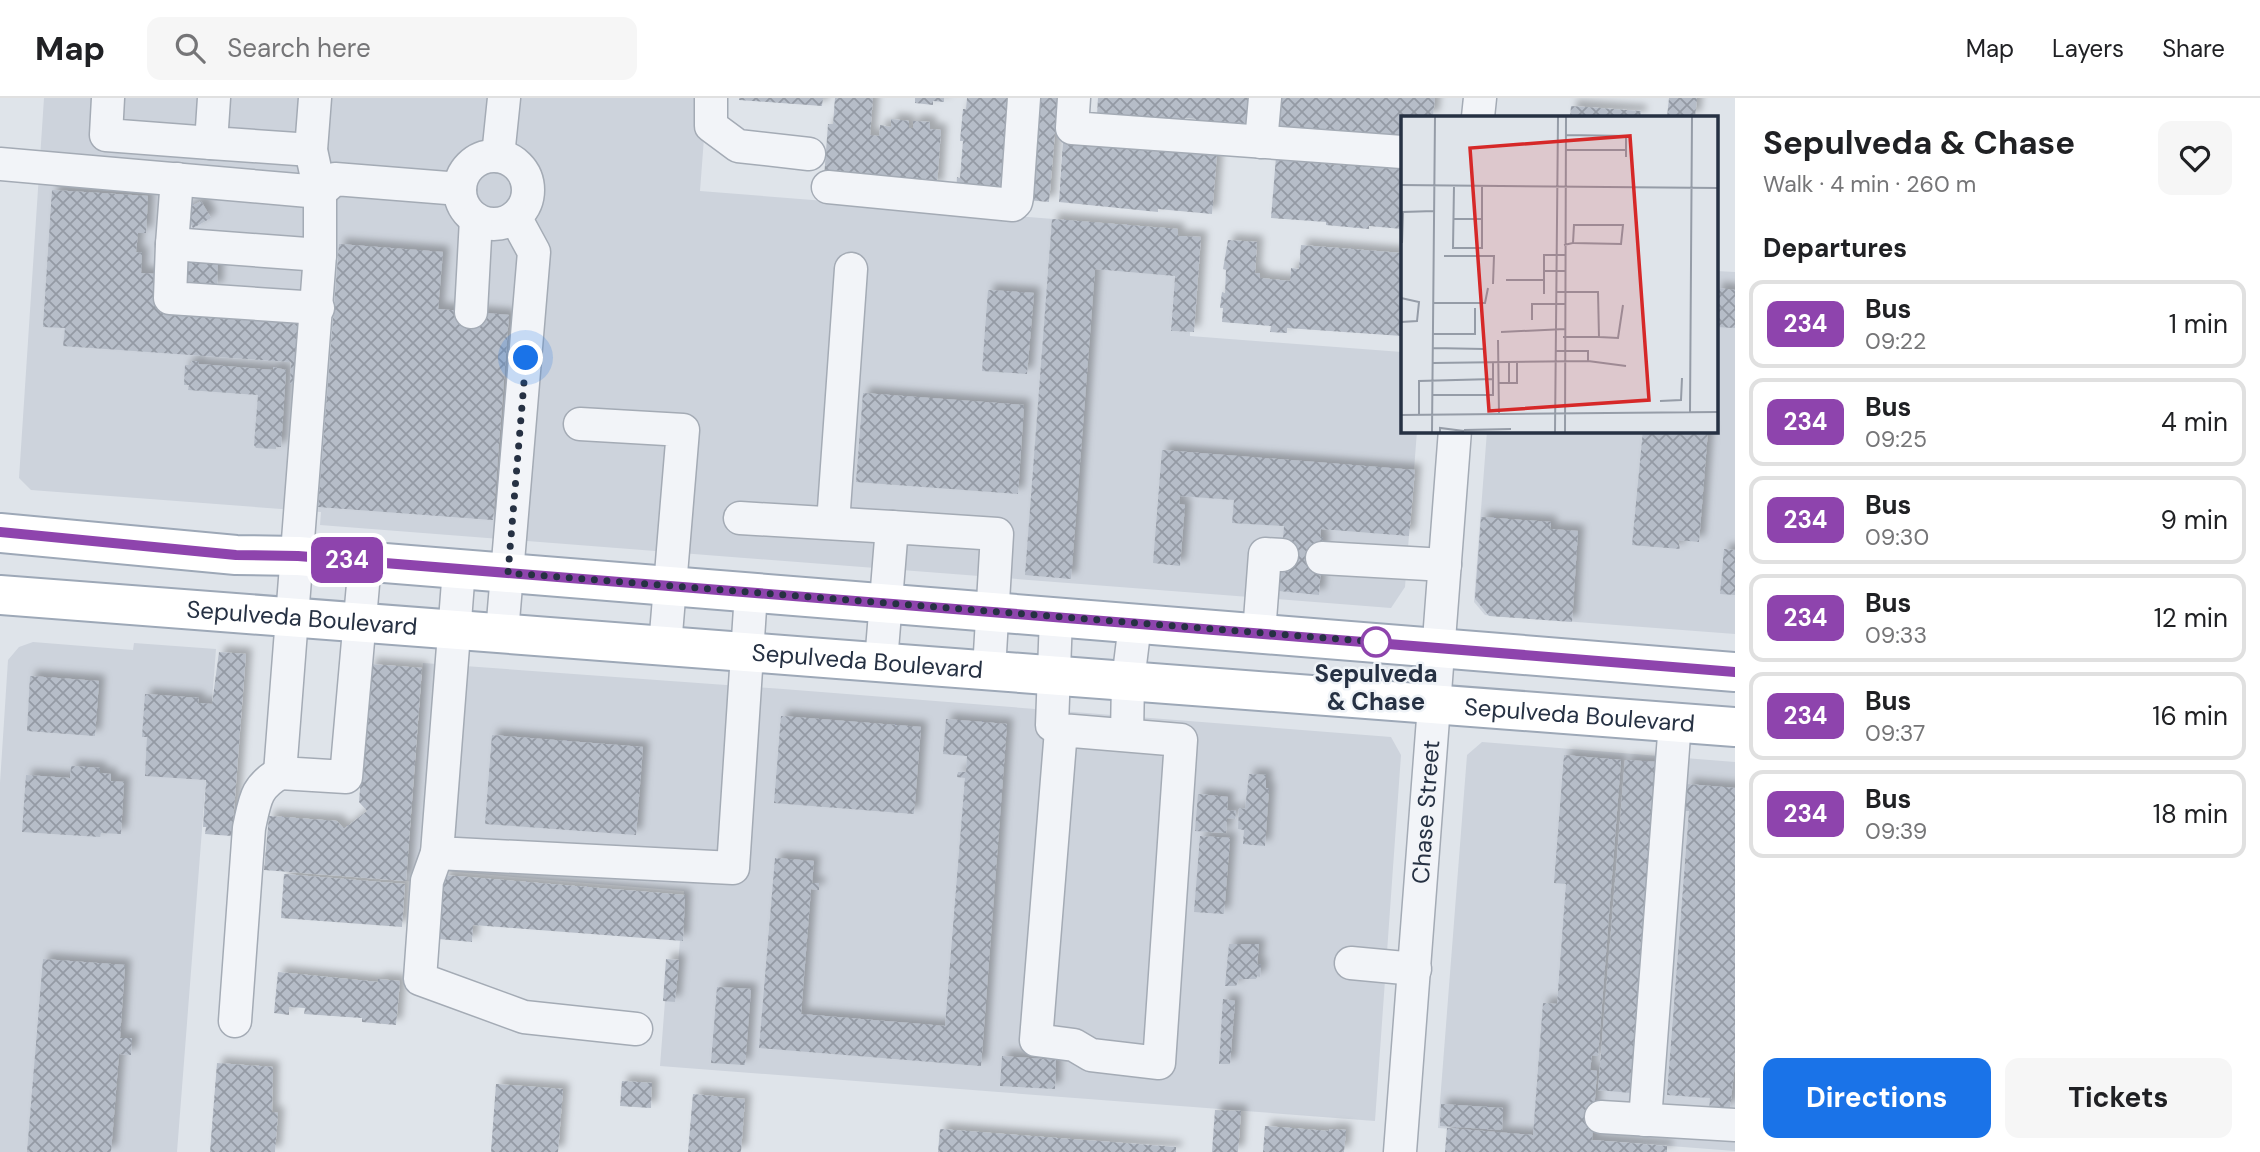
<!DOCTYPE html>
<meta charset="utf-8">
<style>
:root{--surface:#fff;--page:#f6f6f6;--text:#202124;--muted:#757577;--line:#e0e0e0;--accent:#1a73e8}
body{margin:0;font-family:"DM Sans",sans-serif;background:var(--page);color:var(--text);height:100vh;display:flex;flex-direction:column;font-size:26px;white-space:nowrap}
*{box-sizing:border-box;margin:0}
p{font-size:23px;color:var(--muted)}
.icon{flex:none;width:38px;height:38px;fill:none;stroke:currentColor;stroke-width:2;stroke-linecap:round;stroke-linejoin:round}
.map{position:relative;flex:1;overflow:hidden}
.side{display:flex;flex-direction:column;background:var(--surface);width:525px}
.side>*{flex:none}
.badge{padding:0 14px;border-radius:10px;font-size:24px;line-height:46px}
.you{position:absolute;width:35px;height:35px;margin:-18px;border:5px solid #fff;border-radius:50%;background:#1a73e8;box-shadow:0 0 0 10px #1a73e833}
.map>.badge{position:absolute;translate:-50% -50%;box-shadow:0 0 0 4px #fff}
h2{padding:0 28px;font-size:26px;line-height:63px}
.round{display:grid;place-items:center;flex:none;width:74px;height:74px;border-radius:14px;background:var(--page)}
.headline{display:flex;align-items:center;justify-content:space-between;height:119px;padding:0 28px}
h1{font-size:33px;font-weight:700;line-height:52px}
.cta{display:flex;gap:14px;margin-top:auto;padding:14px 28px}
.cta a{flex:1;height:80px;border-radius:14px;background:var(--accent);color:#fff;font-size:28px;font-weight:700;line-height:80px;text-align:center}
.cta a+a{background:var(--page);color:var(--text)}
ul{padding:0;list-style:none}
li{display:flex;align-items:center;gap:21px;height:88px;margin:0 14px 10px;padding:0 14px;border:4px solid var(--line);border-radius:14px}
li div{flex:1}
li b{display:block;font-size:26px}
li em{font-style:normal}
li .badge{min-width:77px;font-weight:700;text-align:center}
header{display:flex;align-items:center;gap:42px;box-sizing:border-box;height:98px;padding:0 35px;background:var(--surface);border-bottom:2px solid var(--line)}
header strong{font-size:33px}
nav{display:flex;gap:38px;margin-inline-start:auto;font-size:24px}
.search{width:490px;height:63px;background:var(--page);display:flex;align-items:center;gap:18px;box-sizing:border-box;padding:0 24px;border-radius:14px;color:var(--muted);font-size:26px}
main{display:flex;flex:1;min-height:0}
.map>svg:first-child{display:block}
</style>
<header>
<strong>Map</strong>
<div class="search"><svg class="icon" aria-label="search" viewBox="0 0 24 24"><circle cx="10" cy="10" r="6"/><path d="M15 15l6 6"/></svg>Search here</div>
<nav><a>Map</a><a>Layers</a><a>Share</a></nav>
</header>
<main>
<div class="map">
<svg width="1735" height="1054" viewBox="0 0 1735 1054">
<defs>
<pattern id="building-cross-hatch" width="8" height="8" patternUnits="userSpaceOnUse" patternTransform="scale(1.75)"><rect width="8" height="8" fill="#b6bdc8"/><path d="M0 0l8 8M0 8l8-8" fill="none" stroke="#949aa4"/></pattern>
<filter id="shadow"><feDropShadow dx="6" dy="-6" stdDeviation="3.5" flood-color="#0004"/></filter>
</defs>
<rect width="100%" height="100%" fill="#dfe4ea"/>
<g fill="#cdd3dc">
<polygon points="44,0 707,0 700,93 1178,131 1171,233 1190,234 1190,238 1402,254 1402,332 1417,333 1405,489 1391,510 320,427 321,414 31,392 19,380"/>
<polygon points="1716,173 1735,174 1735,536 1485,517 1474,504 1487,333 1716,332"/>
<polygon points="33,544 133,552 134,545 216,551 177,1054 0,1054 0,685 8,562 19,549"/>
<polygon points="423,565 783,591 1391,639 1401,657 1375,1023 660,968 665,903 675,903 684,793 443,773 442,786 406,783"/>
<polygon points="1482,644 1735,664 1735,1053 1438,1030 1467,657"/>
</g>
<g fill="url(#building-cross-hatch)" filter="url(#shadow)">
<polygon points="739,0 823,0 822,8 739,2"/>
<polygon points="835,0 873,0 870,37 879,38 880,27 891,29 891,21 909,23 909,30 913,30 913,23 930,24 930,31 941,32 937,89 824,80 828,26 833,26"/>
<polygon points="915,0 944,0 944,4 933,3 933,7 915,5"/>
<polygon points="967,0 1016,0 1008,100 956,96 957,79 960,80 963,43 960,43 963,11 966,11"/>
<polygon points="1035,0 1058,0 1049,104 1027,102"/>
<polygon points="1098,0 1253,0 1250,29 1195,25 1196,21 1185,20 1184,25 1163,23 1164,19 1153,19 1153,22 1097,17"/>
<polygon points="1281,0 1435,0 1433,19 1402,19 1402,41 1376,39 1376,35 1366,35 1366,38 1345,36 1345,33 1334,32 1334,35 1278,31"/>
<polygon points="1669,0 1697,0 1695,19 1667,19"/>
<polygon points="1571,8 1641,13 1640,19 1570,19"/>
<polygon points="1063,43 1119,47 1119,50 1129,51 1129,48 1151,50 1151,53 1161,54 1161,51 1217,55 1212,116 1158,111 1158,114 1059,104"/>
<polygon points="1276,59 1332,63 1331,67 1342,67 1342,64 1363,66 1363,69 1374,70 1374,67 1402,69 1402,131 1369,128 1369,131 1326,127 1326,124 1271,120"/>
<polygon points="52,92 148,98 146,135 138,135 136,154 142,155 141,175 158,176 156,210 306,219 299,286 290,286 291,264 63,248 65,230 43,229"/>
<polygon points="201,103 211,120 193,130 183,113"/>
<polygon points="1052,121 1178,131 1178,138 1201,139 1194,234 1171,233 1175,178 1095,171 1071,481 1025,477"/>
<polygon points="1228,142 1257,144 1255,175 1260,175 1260,180 1290,183 1291,170 1299,171 1301,147 1402,155 1402,238 1287,230 1287,235 1270,234 1271,228 1222,224 1223,210 1220,210 1222,194 1225,195 1226,172 1223,171"/>
<polygon points="339,146 443,154 438,211 509,217 493,422 318,409"/>
<polygon points="185,159 218,161 217,190 183,188"/>
<polygon points="1716,190 1735,192 1735,230 1716,229"/>
<polygon points="988,192 1034,195 1027,276 982,273"/>
<polygon points="192,263 199,263 198,266 273,272 273,269 286,272 281,349 276,349 276,351 256,350 254,347 258,297 188,292 189,287 184,287 185,267 190,267"/>
<polygon points="863,295 1024,307 1018,396 856,384"/>
<polygon points="1643,332 1708,332 1699,444 1678,442 1680,451 1632,447"/>
<polygon points="1162,352 1415,372 1409,438 1321,431 1320,439 1323,439 1319,497 1279,493 1284,428 1232,425 1234,402 1180,398 1179,406 1185,407 1180,468 1153,465"/>
<polygon points="1481,419 1551,424 1550,431 1578,433 1572,524 1489,518 1475,501"/>
<polygon points="1724,451 1735,452 1735,497 1720,496"/>
<polygon points="219,554 246,556 232,738 205,736 206,729 203,729 206,682 145,678 147,639 142,639 145,596 199,600 198,605 212,606"/>
<polygon points="370,566 422,570 406,783 264,772 269,718 337,723 344,731 367,713 359,704"/>
<polygon points="30,578 99,583 95,638 27,633"/>
<polygon points="781,618 921,629 914,716 774,705"/>
<polygon points="946,621 1007,626 981,968 759,950 775,760 814,763 812,785 819,785 819,792 811,791 801,916 945,928 965,680 957,679 958,674 966,674 967,658 943,656"/>
<polygon points="492,637 643,649 636,737 485,726"/>
<polygon points="1564,657 1621,662 1598,958 1592,957 1590,972 1597,973 1592,1042 1667,1048 1667,1054 1445,1054 1447,1030 1533,1037 1543,905 1557,906 1566,786 1554,785"/>
<polygon points="1625,662 1658,664 1631,995 1598,992"/>
<polygon points="71,668 100,670 100,675 111,676 111,683 124,684 121,736 101,735 100,739 22,734 26,677 70,680"/>
<polygon points="1249,676 1266,677 1266,690 1269,690 1265,748 1243,746 1244,732 1238,731 1239,710 1245,711"/>
<polygon points="1687,686 1735,690 1735,966 1730,1010 1722,1009 1722,1015 1709,1014 1710,1000 1667,997 1689,713 1685,713"/>
<polygon points="1198,696 1228,699 1227,712 1236,713 1235,721 1227,720 1226,735 1195,733"/>
<polygon points="1200,738 1230,740 1224,816 1194,814"/>
<polygon points="284,776 405,786 402,829 281,820"/>
<polygon points="443,777 685,797 683,843 473,827 472,844 439,841"/>
<polygon points="1229,846 1259,846 1257,866 1261,866 1260,879 1257,878 1256,881 1239,881 1236,888 1225,888"/>
<polygon points="43,861 125,867 120,940 132,940 131,957 119,956 111,1054 27,1054"/>
<polygon points="666,861 679,862 675,904 663,903"/>
<polygon points="278,874 378,884 378,881 400,883 396,927 362,924 362,920 304,916 305,910 289,909 289,917 274,915"/>
<polygon points="717,889 751,891 745,967 711,965"/>
<polygon points="1223,901 1235,903 1230,966 1219,966"/>
<polygon points="1002,958 1056,962 1055,991 1000,988"/>
<polygon points="217,965 273,969 272,1014 278,1015 275,1054 210,1054"/>
<polygon points="622,983 652,985 651,1010 620,1008"/>
<polygon points="496,986 563,991 558,1054 491,1054"/>
<polygon points="693,996 745,1001 741,1054 688,1054"/>
<polygon points="1441,1006 1503,1010 1502,1032 1440,1028"/>
<polygon points="1215,1012 1241,1013 1238,1054 1212,1054"/>
<polygon points="1265,1028 1329,1033 1330,1031 1346,1032 1344,1054 1263,1054"/>
<polygon points="940,1031 1176,1049 1176,1054 938,1054"/>
</g>
<g fill="none" stroke-linecap="round" stroke-linejoin="round">
<g stroke="#a4abb5" stroke-width="35">
<g id="minor">
<polyline points="108,0 106,37 211,45"/>
<polyline points="214,0 211,45 311,52"/>
<polyline points="315,0 311,52 320,94 320,157 280,675 346,679 365,464"/>
<polyline points="711,0 711,28 738,48 809,56"/>
<polyline points="1074,0 1072,30 1402,54"/>
<polyline points="1478,19 1480,0"/>
<polyline points="1261,44 1265,0"/>
<circle cx="494" cy="92" r="34"/>
<polyline points="498,58 504,0"/>
<polyline points="0,66 320,94 335,81 460,91"/>
<polyline points="177,81 172,146 320,157"/>
<polyline points="828,89 1013,107 1016,104 1017,99 1024,0"/>
<polyline points="172,146 170,200 318,210"/>
<polyline points="471,214 476,121"/>
<polyline points="580,326 683,332 665,548"/>
<polyline points="740,420 892,429"/>
<polyline points="833,425 851,171"/>
<polyline points="1322,460 1445,467"/>
<polyline points="459,471 437,755 733,770 751,495"/>
<polyline points="1056,519 1052,627 1061,632 1181,642 1159,965 1091,957 1074,947 1036,942 1061,632"/>
<polyline points="502,535 534,154 515,119"/>
<polyline points="1259,535 1265,456 1282,457"/>
<polyline points="881,564 892,429 997,436 989,572"/>
<polyline points="1127,637 1128,583 1135,526"/>
<polyline points="437,755 427,783 420,881 524,919 636,931"/>
<polyline points="1351,865 1415,871"/>
<path d="M235,923L249,730C255,703 255,689 280,675"/>
<polyline points="1601,1019 1735,1027"/>
<polyline points="1645,1022 1675,624"/>
<path id="s1" d="M1400,1054L1455,332"/>
</g>
</g>
<g stroke="#9da8b7" stroke-width="42">
<g id="major">
<polyline points="0,435 236,457 298,458 1735,574"/>
<path id="s2" d="M0,497C578,541 1157,586 1735,629"/>
</g>
</g>
<use href="#minor" stroke="#f2f4f8" stroke-width="32"/>
<use href="#major" stroke="#fff" stroke-width="38"/>
</g>
<g fill="none" stroke-linecap="round" stroke-linejoin="round">
<g stroke="#fff" stroke-width="16">
<polyline id="line" points="0,434 236,457 298,458 1735,574"/>
</g>
<use href="#line" stroke="#8e44ad" stroke-width="10"/>
<polyline stroke="#263143" stroke-width="7" stroke-dasharray="0 12.6" points="526,260 508,475 1376,544"/>
</g>
<circle fill="#fff" stroke="#8e44ad" stroke-width="3.5" cx="1376" cy="544" r="14"/>
<g text-anchor="middle" stroke-width="5" stroke-linejoin="round" paint-order="stroke">
<g font-size="24" fill="#263143" stroke="#eff3f7">
<text dy="8" stroke="none"><textPath href="#s2" startOffset="303">Sepulveda Boulevard</textPath></text>
<text dy="8" stroke="none"><textPath href="#s2" startOffset="870">Sepulveda Boulevard</textPath></text>
<text dy="8" stroke="none"><textPath href="#s2" startOffset="1584">Sepulveda Boulevard</textPath></text>
<text dy="8" stroke="none"><textPath href="#s1" startOffset="341">Chase Street</textPath></text>
</g>
<g font-size="24" font-weight="bold" fill="#263143" stroke="#eff3f7">
<text x="1376" y="584">Sepulveda<tspan x="1376" dy="28">&amp; Chase</tspan></text>
</g>
</g>
<g transform="translate(1401 18)">
<rect width="317" height="317" fill="#dfe4ea"/>
<path fill="none" stroke="#959ca7" stroke-width="2" d="M165,19L225,20V41M165,34H225M0,69L317,72M53,70L52,132H81V71M53,103H81M1,127L2,96L33,95M163,129L172,127L173,109H222L220,128L172,127M43,140H93L92,168M143,155V178M164,155H143V139H164M105,164H143M155,176H197L198,221H162M0,182L18,186L16,205L0,206M32,187H84L87,172M131,204V188H164M100,216L164,213M32,218H74V192M198,221L217,222L222,189M97,224L98,298M32,232L83,233M187,245L225,250M32,247L187,245V235H154M98,267H108V245M108,267H116V245M31,279H92V263M259,285L280,284L281,262M289,296L291,1M0,299L317,296M18,299V265L92,263V247M63,314L110,313M31,316L34,1M39,316V312L63,315M154,316L157,1M164,316L165,1"/>
<path fill="#d62828" fill-opacity="0.15" stroke="#d62828" stroke-width="3.5" d="M229,20L248,284L88,295L69,32Z"/>
<rect width="317" height="317" fill="none" stroke="#263143" stroke-width="3.5"/>
</g>
</svg>
<div class="you" style="left:526px;top:260px"></div>
<b class="badge" style="left:347px;top:462px;background:#8e44ad;color:#fff">234</b>
</div>
<section class="side">
<div class="headline"><div><h1>Sepulveda &amp; Chase</h1><p>Walk · 4 min · 260 m</p></div><a class="round"><svg class="icon" aria-label="heart" viewBox="0 0 24 24"><path d="M12 20l-8-8c-3-5 5-10 8-4 3-6 11-1 8 4z"/></svg></a></div>
<h2>Departures</h2>
<ul>
<li><span class="badge" style="background:#8e44ad;color:#fff">234</span><div><b>Bus</b><p>09:22</p></div><em>1 min</em></li>
<li><span class="badge" style="background:#8e44ad;color:#fff">234</span><div><b>Bus</b><p>09:25</p></div><em>4 min</em></li>
<li><span class="badge" style="background:#8e44ad;color:#fff">234</span><div><b>Bus</b><p>09:30</p></div><em>9 min</em></li>
<li><span class="badge" style="background:#8e44ad;color:#fff">234</span><div><b>Bus</b><p>09:33</p></div><em>12 min</em></li>
<li><span class="badge" style="background:#8e44ad;color:#fff">234</span><div><b>Bus</b><p>09:37</p></div><em>16 min</em></li>
<li><span class="badge" style="background:#8e44ad;color:#fff">234</span><div><b>Bus</b><p>09:39</p></div><em>18 min</em></li>
</ul>
<div class="cta"><a>Directions</a><a>Tickets</a></div>
</section>
</main>
